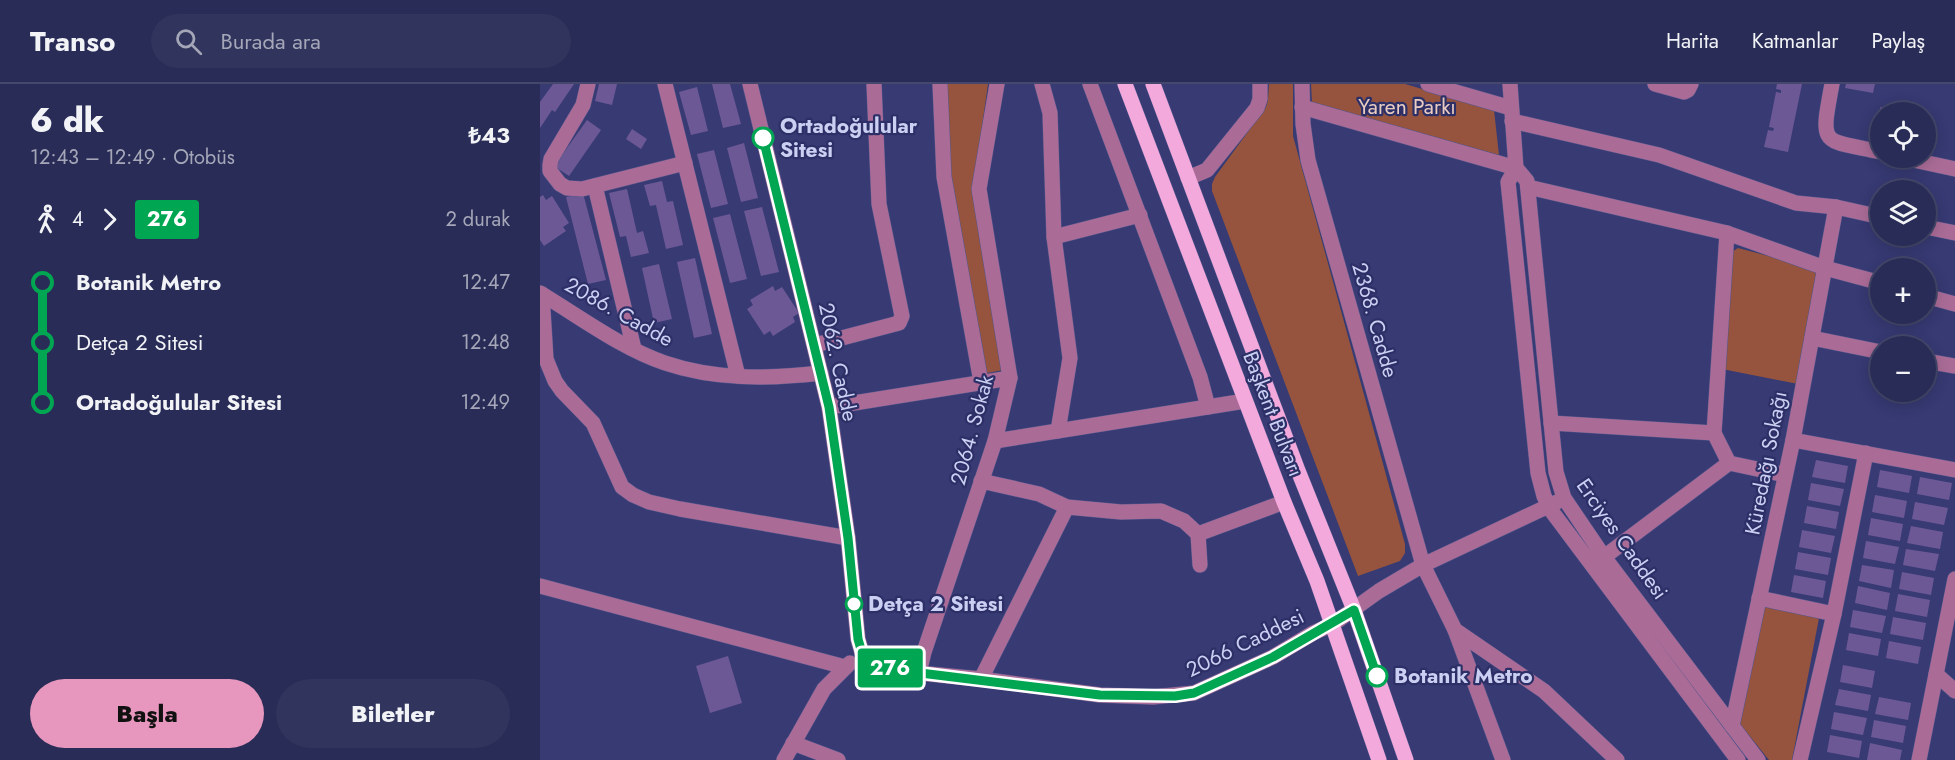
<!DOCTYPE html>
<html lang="tr">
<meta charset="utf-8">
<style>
:root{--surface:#292c56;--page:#31345c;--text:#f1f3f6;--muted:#a5a7b9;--line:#45486c;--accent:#e797bd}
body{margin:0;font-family:Jost,sans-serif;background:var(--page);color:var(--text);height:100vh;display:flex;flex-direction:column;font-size:22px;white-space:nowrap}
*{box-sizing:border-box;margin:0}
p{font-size:20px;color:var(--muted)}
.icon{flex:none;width:33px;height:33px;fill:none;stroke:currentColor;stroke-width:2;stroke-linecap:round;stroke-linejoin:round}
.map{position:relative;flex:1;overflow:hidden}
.details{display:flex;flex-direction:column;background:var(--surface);width:540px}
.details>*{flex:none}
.badge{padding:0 12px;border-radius:4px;font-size:21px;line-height:39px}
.tools{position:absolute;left:1330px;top:18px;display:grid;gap:12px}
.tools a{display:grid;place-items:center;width:66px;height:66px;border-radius:50%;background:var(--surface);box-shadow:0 3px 15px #0003,0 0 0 2px var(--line);font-size:30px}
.map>.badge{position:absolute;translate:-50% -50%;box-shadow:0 0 0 3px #fff}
.legs{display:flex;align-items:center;gap:9px;height:66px;padding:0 30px;font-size:20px}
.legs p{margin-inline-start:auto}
.headline{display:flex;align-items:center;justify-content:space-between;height:102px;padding:0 30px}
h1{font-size:33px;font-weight:800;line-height:45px}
.button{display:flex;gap:12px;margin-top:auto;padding:12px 30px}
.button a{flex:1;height:69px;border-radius:36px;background:var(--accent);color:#111;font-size:24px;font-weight:800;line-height:69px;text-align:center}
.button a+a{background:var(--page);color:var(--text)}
ul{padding:0 30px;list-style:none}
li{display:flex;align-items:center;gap:21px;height:60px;font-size:22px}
li i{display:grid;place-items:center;width:9px;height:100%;margin:0 8px;background:currentColor}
li i::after{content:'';width:15px;height:15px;margin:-8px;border:4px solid;border-radius:50%;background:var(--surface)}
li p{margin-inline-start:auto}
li:first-child i{background:linear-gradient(#0000 50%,currentColor 0)}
li:last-child i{background:linear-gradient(currentColor 50%,#0000 0)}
header{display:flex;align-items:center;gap:36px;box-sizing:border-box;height:84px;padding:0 30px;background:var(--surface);border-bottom:2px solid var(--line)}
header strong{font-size:28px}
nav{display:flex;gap:33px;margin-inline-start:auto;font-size:21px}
.search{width:420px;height:54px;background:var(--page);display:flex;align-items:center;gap:15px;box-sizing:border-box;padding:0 21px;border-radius:33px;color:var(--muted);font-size:22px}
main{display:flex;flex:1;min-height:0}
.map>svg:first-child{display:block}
</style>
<header>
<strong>Transo</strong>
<div class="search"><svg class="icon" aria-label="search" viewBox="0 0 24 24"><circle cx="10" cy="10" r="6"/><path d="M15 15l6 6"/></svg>Burada ara</div>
<nav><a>Harita</a><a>Katmanlar</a><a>Paylaş</a></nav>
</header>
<main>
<section class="details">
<div class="headline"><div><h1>6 dk</h1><p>12:43 – 12:49 · Otobüs</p></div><b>₺43</b></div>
<div class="legs"><svg class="icon" aria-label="walk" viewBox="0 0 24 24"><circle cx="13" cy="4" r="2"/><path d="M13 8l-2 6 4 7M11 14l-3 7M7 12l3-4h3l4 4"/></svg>4<svg class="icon" aria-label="forward" viewBox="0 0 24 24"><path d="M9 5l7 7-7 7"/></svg><b class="badge" style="background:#00a651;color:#fff">276</b><p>2 durak</p></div>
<ul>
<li><i style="color:#00a651"></i><b>Botanik Metro</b><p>12:47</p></li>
<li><i style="color:#00a651"></i><span>Detça 2 Sitesi</span><p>12:48</p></li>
<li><i style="color:#00a651"></i><b>Ortadoğulular Sitesi</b><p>12:49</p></li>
</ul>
<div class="button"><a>Başla</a><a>Biletler</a></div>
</section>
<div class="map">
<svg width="1415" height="676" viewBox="0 0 1415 676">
<rect width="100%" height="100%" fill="#373a73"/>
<g fill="#96543e">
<polygon points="407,0 448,0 433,107 463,286 447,289 411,93"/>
<polygon points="729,0 753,0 753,52 865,460 865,469 860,477 818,492 672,107 672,100 675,93 726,23 728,16"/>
<polygon points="771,0 865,0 954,26 959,71 772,19"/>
<polygon points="1198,164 1274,184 1278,190 1258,300 1182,285 1192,168"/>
<polygon points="1224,522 1279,534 1252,676 1229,676 1200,640"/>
</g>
<g fill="#6d5896">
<polygon points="13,0 34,0 15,28 12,26 0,44 0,18"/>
<polygon points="59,0 77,0 72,21 55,17"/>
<polygon points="172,0 190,0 201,40 183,44"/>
<polygon points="1237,0 1262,0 1248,68 1224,63 1228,46 1233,47 1234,44 1229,43 1236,8 1241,9 1241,6 1236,5"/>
<polygon points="1306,0 1335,0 1333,9 1305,4"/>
<polygon points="157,3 168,47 151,51 139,8"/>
<polygon points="1340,23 1367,27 1367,28 1340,28"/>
<polygon points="1340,31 1341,32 1341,59 1336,58"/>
<polygon points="47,36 61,46 29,92 14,82"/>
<polygon points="92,45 107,55 101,65 86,55"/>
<polygon points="204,59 218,114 201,118 187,64"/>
<polygon points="174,66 188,120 171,124 157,70"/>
<polygon points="122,97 127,118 133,117 143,161 126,165 116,121 110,122 104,101"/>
<polygon points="87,105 97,149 103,147 109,169 91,173 86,152 80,153 69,109"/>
<polygon points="43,109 66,196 48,200 26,113"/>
<polygon points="3,111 6,116 12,112 29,139 23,143 26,147 4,162 0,156 0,113"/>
<polygon points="222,123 239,188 221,192 204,127"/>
<polygon points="190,130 207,195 190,199 173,134"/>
<polygon points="155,174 172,250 154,254 137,178"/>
<polygon points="119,180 132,235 114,239 102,184"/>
<polygon points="233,202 235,207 242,203 259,229 253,233 255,238 233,252 230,247 224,251 207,225 213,221 210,216"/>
<polygon points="1276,376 1308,382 1305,399 1272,393"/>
<polygon points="1340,386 1372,392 1369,409 1337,403"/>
<polygon points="1380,393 1412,399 1409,416 1377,410"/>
<polygon points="1271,399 1304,405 1300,422 1268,416"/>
<polygon points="1335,411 1367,417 1364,434 1332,428"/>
<polygon points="1375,418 1408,424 1404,441 1372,435"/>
<polygon points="1267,422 1299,428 1296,445 1264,439"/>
<polygon points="1331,434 1363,440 1360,457 1328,451"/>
<polygon points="1371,442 1403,448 1400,465 1367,459"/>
<polygon points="1262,446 1295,452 1291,469 1259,463"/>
<polygon points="1326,457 1359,463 1355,480 1323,474"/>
<polygon points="1366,465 1399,470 1395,487 1363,481"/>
<polygon points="1258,468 1291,474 1288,491 1255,485"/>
<polygon points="1322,481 1354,486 1351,504 1319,497"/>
<polygon points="1362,488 1394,494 1391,511 1359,505"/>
<polygon points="1254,491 1286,497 1283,514 1251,508"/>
<polygon points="1318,502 1350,509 1347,526 1315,519"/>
<polygon points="1358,510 1390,516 1387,533 1355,527"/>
<polygon points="1313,526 1346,532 1342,549 1310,543"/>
<polygon points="1353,533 1386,539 1383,556 1350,550"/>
<polygon points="1309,549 1341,555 1338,572 1306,566"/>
<polygon points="1349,557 1381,563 1378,580 1346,574"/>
<polygon points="188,572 202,619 170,629 156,582"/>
<polygon points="1303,581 1335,587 1332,604 1300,598"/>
<polygon points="1299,605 1331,611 1328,627 1295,621"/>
<polygon points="1339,613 1371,619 1368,636 1335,630"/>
<polygon points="1294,628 1327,634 1323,651 1291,645"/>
<polygon points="1334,636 1366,642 1363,659 1331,653"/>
<polygon points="1290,651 1322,657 1319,674 1287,668"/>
<polygon points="1330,659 1362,666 1360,676 1327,676"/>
</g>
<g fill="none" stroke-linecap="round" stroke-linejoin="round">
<g stroke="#52558a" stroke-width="16">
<g id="minor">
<polyline points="48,0 43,21 11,75 10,81 10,87 20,100 27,104 42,105 145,79"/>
<polyline points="125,0 198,292"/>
<polyline points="210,0 289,323 308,454 318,555 322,569"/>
<polyline points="400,0 404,93 441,298"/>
<polyline points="502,0 510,29 514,153 530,274 518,347"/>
<polyline points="550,0 660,293 668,323"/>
<polyline points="762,0 763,40 768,76 883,481 915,546 1004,607 1077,676"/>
<polyline points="888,0 971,24"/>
<polyline points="1115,0 1144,8 1148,6 1151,0"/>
<path d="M1292,0C1280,64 1281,55 1341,68"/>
<polyline points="762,23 976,84 970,0"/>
<polyline points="972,37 1119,71 1256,119 1296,123 1341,133"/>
<polyline points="1364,74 1415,85"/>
<polyline points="648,94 667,86 717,24 720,15 720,0"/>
<polyline points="55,102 94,265"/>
<polyline points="988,103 1187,149 1285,184 1341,199"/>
<polyline points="1386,143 1415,149"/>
<polyline points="1187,149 1174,349 1189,379 1245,391"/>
<polyline points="514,153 600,131"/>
<path d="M0,209C40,233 81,264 125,279C175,296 229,295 281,289"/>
<polyline points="2,210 6,275 15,297 22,307 53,339 82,403 93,411 109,418 140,425 308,454"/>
<polyline points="1386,212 1415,220"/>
<polyline points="1272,254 1341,268"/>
<polyline points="275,261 359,239 362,232 339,120 334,0"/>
<polyline points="1386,277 1415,282"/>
<polyline points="289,323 470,294"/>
<polyline points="1011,339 1174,349"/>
<polyline points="1253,356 1415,386"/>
<polyline points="455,357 705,317"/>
<polyline points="441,397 499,410 527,423 581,428 621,427 644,437 658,450 744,418"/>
<polyline points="658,450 660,481"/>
<polyline points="1064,473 1189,379"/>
<polyline points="0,502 305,583"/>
<polyline points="1219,514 1294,530"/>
<polyline points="915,546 963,676"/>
<polyline points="322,569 334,579 347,584 379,589 441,595 560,611 613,613 654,609 733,573 773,549 793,540 839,507 883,481 1017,418"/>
<polyline points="379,589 384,568 455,357 470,294 439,105 457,0"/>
<polyline points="1396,590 1415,607"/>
<polyline points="441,595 527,423"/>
<polyline points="1192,642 1253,356 1296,123"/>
<polyline points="253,659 298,676"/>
<polyline points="244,676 284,605 310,579"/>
<polyline points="1198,676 1010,425 1004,412 998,389 968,98 976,84 987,97 1016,388 1024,414 1064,473 1218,676"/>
<polyline points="1260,676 1294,530 1326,369"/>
<polyline points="1379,676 1415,495"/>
</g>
</g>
<g stroke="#52558a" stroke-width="16">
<g id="major">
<polyline points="585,0 744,418 777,497 839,676"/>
<polyline points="613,0 757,384 814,526 866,676"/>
</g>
</g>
<use href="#minor" stroke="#aa6c97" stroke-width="15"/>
<use href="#major" stroke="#f4a9dd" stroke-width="15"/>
</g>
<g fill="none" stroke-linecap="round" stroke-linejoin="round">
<g stroke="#fff" stroke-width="14">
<polyline id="line-1" points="223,54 289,323 308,454 318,555 322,569 334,579 356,586 560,611 635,612 654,609 733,573 814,526 837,592"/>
</g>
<use href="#line-1" stroke="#00a651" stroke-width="9"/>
</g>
<g fill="#fff" stroke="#00a651" stroke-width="3">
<circle cx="223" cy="54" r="10"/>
<circle cx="314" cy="520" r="8"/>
<circle cx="837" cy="592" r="10"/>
</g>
<g text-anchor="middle" stroke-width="4.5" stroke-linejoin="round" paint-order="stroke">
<g font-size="21" fill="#eaccc2" stroke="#2d2f67">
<text x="867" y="30">Yaren Parkı</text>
</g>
<g font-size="21" font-weight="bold" fill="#cbd0f3" stroke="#2d2f67" text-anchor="start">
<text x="240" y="49">Ortadoğulular<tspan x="240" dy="24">Sitesi</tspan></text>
<text x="328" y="527">Detça 2 Sitesi</text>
<text x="854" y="599">Botanik Metro</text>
</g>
<g font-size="21" fill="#cbd0f3" stroke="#2d2f67">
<text transform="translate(79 228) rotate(29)" y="7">2086. Cadde</text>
<text transform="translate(835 236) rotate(74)" y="7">2368. Cadde</text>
<text transform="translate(298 278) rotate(78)" y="7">2062. Cadde</text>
<text transform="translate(733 330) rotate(69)" y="7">Başkent Bulvarı</text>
<text transform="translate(432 346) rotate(-75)" y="7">2064. Sokak</text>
<text transform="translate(1226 379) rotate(-79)" y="7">Küredağı Sokağı</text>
<text transform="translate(1082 455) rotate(55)" y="7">Erciyes Caddesi</text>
<text transform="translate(705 559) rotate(-26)" y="7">2066 Caddesi</text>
</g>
</g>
</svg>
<div class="tools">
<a><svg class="icon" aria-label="locate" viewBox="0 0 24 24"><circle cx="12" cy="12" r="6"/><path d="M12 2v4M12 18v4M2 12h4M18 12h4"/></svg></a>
<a><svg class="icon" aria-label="layers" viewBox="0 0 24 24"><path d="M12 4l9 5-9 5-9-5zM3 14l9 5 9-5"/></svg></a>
<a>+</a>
<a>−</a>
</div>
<b class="badge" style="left:350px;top:584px;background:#00a651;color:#fff">276</b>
</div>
</main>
